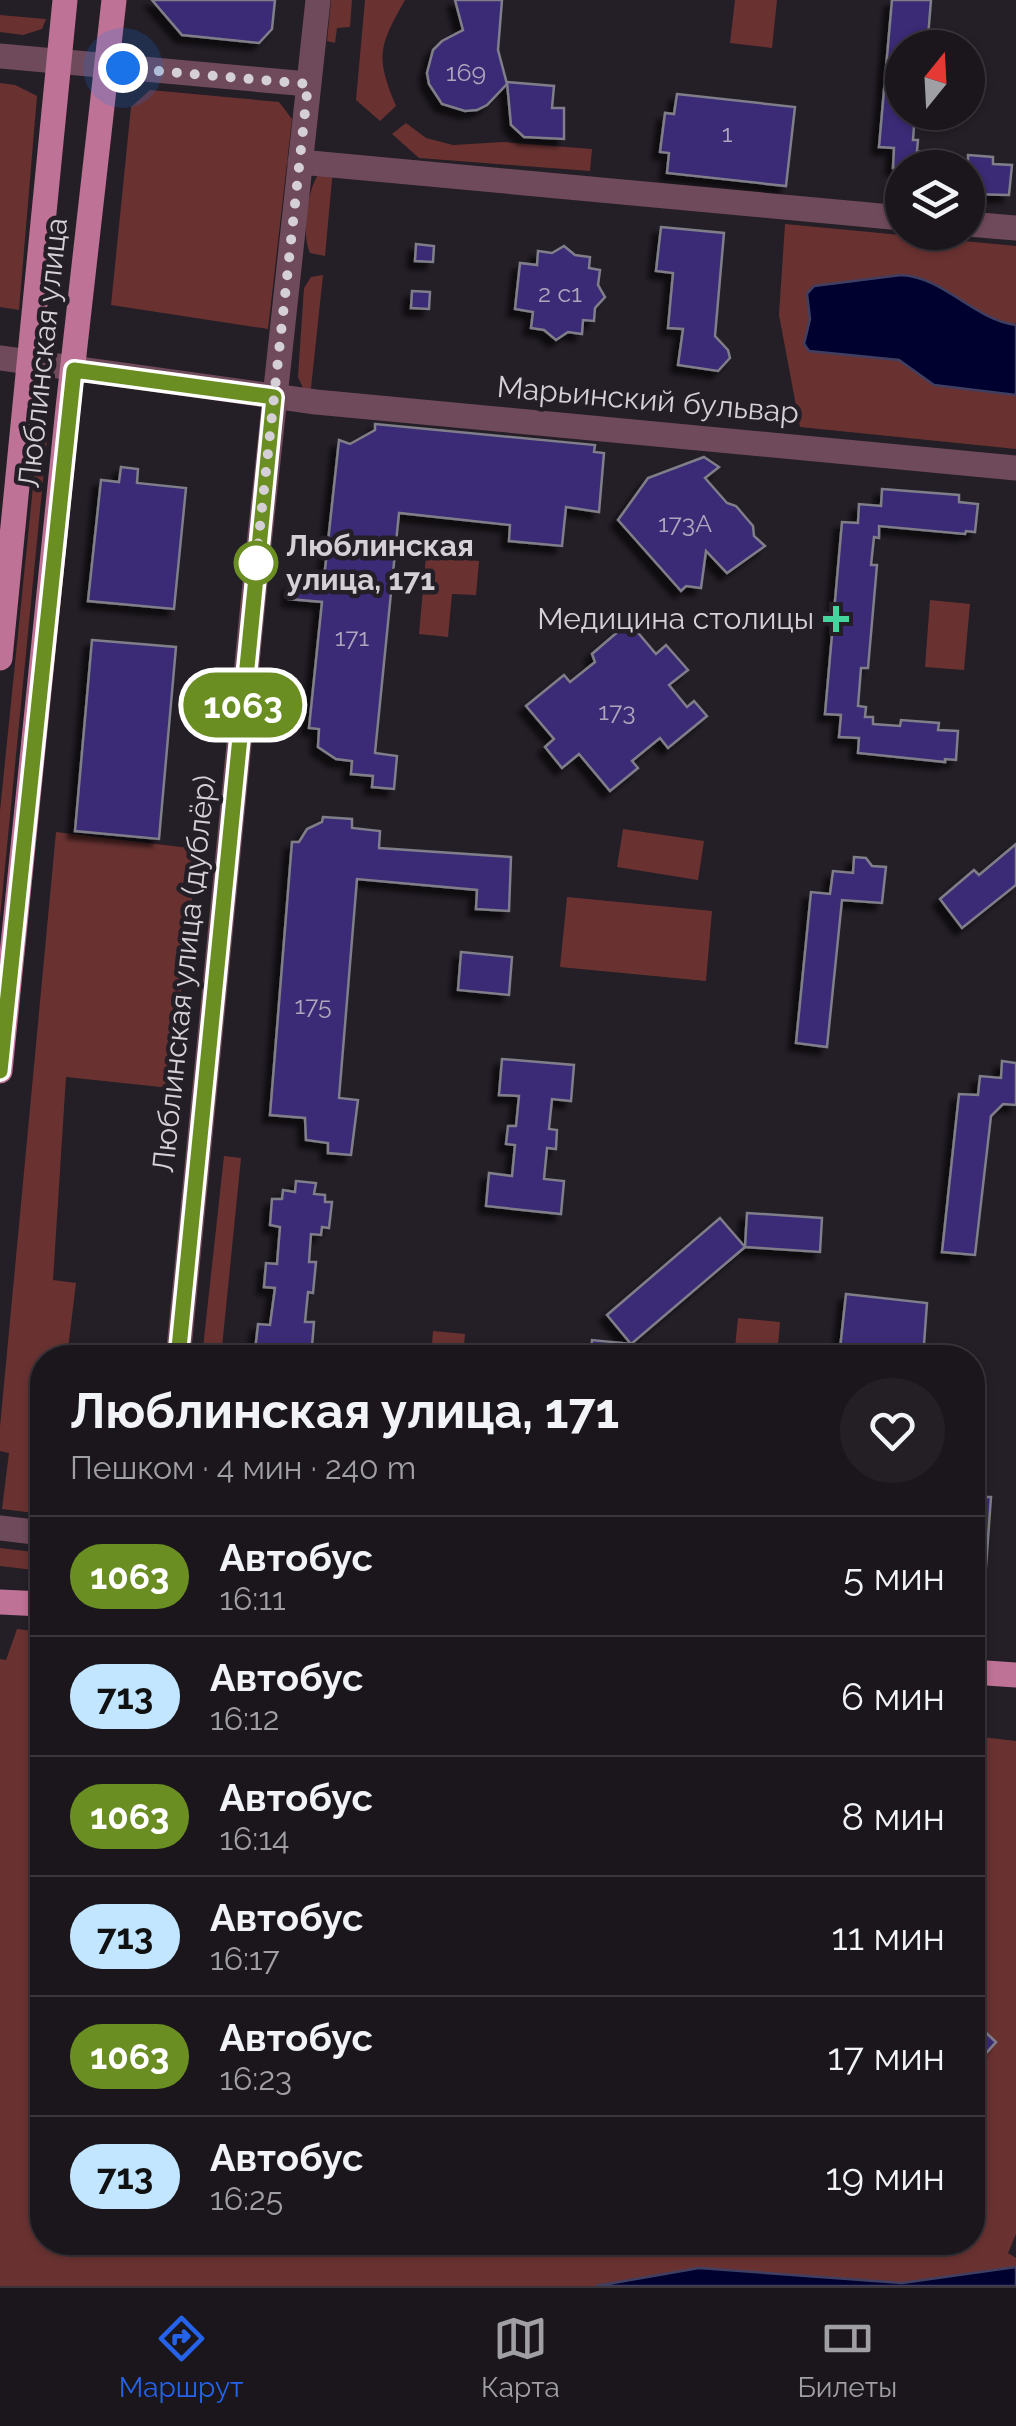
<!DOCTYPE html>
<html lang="ru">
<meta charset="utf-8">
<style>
:root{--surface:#1b161c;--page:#241f25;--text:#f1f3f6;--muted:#a09fa3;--line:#39353b;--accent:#2563eb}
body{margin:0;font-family:Raleway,sans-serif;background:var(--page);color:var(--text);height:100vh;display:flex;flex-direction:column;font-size:38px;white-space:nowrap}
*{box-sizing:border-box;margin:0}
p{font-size:32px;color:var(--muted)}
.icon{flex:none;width:55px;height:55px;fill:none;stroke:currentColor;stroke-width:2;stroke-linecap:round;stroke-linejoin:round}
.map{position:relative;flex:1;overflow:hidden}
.drawer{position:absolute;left:30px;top:1345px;width:955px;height:910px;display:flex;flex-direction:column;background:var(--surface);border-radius:40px;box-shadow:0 2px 8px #0004,0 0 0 2px var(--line)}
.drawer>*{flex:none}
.badge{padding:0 20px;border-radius:32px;font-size:35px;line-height:65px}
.needle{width:65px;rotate:18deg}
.tools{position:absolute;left:885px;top:30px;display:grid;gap:20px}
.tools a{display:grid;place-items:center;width:100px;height:100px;border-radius:50%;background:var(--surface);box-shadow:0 2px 8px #0004,0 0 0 2px var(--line);font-size:50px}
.you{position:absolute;width:50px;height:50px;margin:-25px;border:8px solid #fff;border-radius:50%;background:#1a73e8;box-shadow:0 0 0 15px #1a73e833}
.map>.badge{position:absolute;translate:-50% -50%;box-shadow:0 0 0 5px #fff}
.round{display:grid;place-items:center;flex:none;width:105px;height:105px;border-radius:52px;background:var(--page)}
.head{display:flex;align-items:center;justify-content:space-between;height:170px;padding:0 40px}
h1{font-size:48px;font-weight:700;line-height:75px}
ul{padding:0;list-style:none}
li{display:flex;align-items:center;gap:30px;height:120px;padding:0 40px;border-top:2px solid var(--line)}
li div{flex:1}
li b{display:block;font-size:38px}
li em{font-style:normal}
li .badge{min-width:110px;font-weight:700;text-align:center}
.tab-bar{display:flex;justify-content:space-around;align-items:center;height:140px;border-top:2px solid var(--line);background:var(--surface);font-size:28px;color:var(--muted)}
.tab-bar a{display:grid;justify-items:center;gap:5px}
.tab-bar .on{color:var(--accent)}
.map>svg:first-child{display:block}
</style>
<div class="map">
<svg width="1016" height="2286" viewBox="0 0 1016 2286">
<defs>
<filter id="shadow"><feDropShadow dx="-7" dy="7" stdDeviation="2.5" flood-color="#0009"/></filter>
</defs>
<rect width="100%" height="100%" fill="#241e26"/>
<g fill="#693231">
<polygon points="331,0 352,0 350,27 337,28 335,43 327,41"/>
<path d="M365,0H405C379,46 375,56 396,106L380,121L356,100Z"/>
<polygon points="735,0 777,0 772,48 730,43"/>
<polygon points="0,15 46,19 42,29 23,35 0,32"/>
<polygon points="0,83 15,85 37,96 19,310 0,307"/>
<polygon points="150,90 279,102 292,119 268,329 111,305 131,107"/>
<polygon points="406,123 426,138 453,145 503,142 592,149 590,171 419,158 392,134"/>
<path d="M333,169L325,256L310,253C301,235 307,186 321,171Z"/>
<polygon points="785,224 1016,246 1016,449 800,427 779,315"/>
<polygon points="323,275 311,388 310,390 303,388 298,377 304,288 311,277"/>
<polygon points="40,418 45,418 47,439 0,918 0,811"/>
<polygon points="426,556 479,561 476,595 452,594 448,637 419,634"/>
<polygon points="930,600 970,604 964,670 925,667"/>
<polygon points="623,829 704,841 698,880 617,867"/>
<polygon points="56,832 198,849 170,1088 66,1077 53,1280 76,1283 67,1357 42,1358 42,1514 2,1509 9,1453 0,1451 0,1427"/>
<polygon points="567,897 712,911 706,981 560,967"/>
<polygon points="224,1156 241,1158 221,1357 202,1357"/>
<polygon points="738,1318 780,1322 777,1357 734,1357"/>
<polygon points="433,1331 465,1334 463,1357 431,1357"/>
<polygon points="0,1548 42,1553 42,1571 0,1566"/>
<polygon points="17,1629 42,1632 42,2242 972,2242 973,1736 1016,1741 1016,2234 1008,2253 1016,2258 1016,2267 902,2283 699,2268 596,2286 0,2286 0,1659 6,1660"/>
</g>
<g fill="#00012f" stroke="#403f61" stroke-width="2.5">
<path d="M901,275C944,277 973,319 1016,325V395L934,385L899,360L809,351L804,344L810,319L807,294L814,286Z"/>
<polygon points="1016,2267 1016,2286 596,2286 699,2268 902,2283"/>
</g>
<g fill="#3a2a74" stroke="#7f7e89" stroke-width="2.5" filter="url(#shadow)">
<polygon points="152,0 275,0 272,29 259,43 182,35"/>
<polygon points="455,0 502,0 498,50 507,84 487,105 477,110 465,111 442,104 429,84 427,73 433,50 442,41 463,30"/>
<polygon points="892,0 931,0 928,37 922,36 921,48 902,48 902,112 915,112 913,140 918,140 917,151 927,152 926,168 893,168 894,148 879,147"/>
<polygon points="507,82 554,86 552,108 564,108 564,139 524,137 511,125"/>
<polygon points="677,94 795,107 786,186 667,173 669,153 660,152 665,113 674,114"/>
<polygon points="968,155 993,157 993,164 1012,165 1009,195 968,194"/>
<polygon points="661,227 724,233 715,336 728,350 730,358 718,371 678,365 683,329 668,328 673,273 656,271"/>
<polygon points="416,244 434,246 433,262 415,261"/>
<polygon points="564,246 575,255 590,257 589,268 600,270 598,285 605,297 595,308 594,321 583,320 582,334 568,332 556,340 544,330 531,328 533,312 515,309 520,263 537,265 538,251 552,253"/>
<polygon points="412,291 430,292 429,309 411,308"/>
<polygon points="375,424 595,445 594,452 604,453 599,512 566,507 562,546 509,541 510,525 399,513 375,753 397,756 394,789 372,787 373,776 351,774 352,761 336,759 318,747 319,729 309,728 322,602 289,599 290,584 323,588 339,440 350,444 375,430"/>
<polygon points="704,457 719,467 705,478 727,503 736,506 753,526 754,536 765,546 727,573 706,551 701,588 686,586 681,591 618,520 648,478"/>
<polygon points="121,467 138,469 137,483 186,488 174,609 88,601 101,480 119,482"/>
<polygon points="882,489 959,495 959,502 978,504 975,532 966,531 965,534 879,526 879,538 874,537 871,565 877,565 868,668 861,668 858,706 866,707 865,717 873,717 873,724 900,726 901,720 939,723 938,730 958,731 956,760 945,759 945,762 858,753 859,738 839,737 841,715 825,714 842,522 858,523 859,504 881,506"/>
<polygon points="629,622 656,654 666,645 688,670 669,685 687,707 694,701 707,716 668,748 660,738 632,761 638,768 610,791 579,754 562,768 545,747 554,739 526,706 564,675 570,682 595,662 592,654"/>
<polygon points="92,640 176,647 159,839 75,831"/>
<polygon points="323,817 352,819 352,828 380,831 379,848 511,857 509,911 476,909 477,890 357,879 339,1098 358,1100 351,1155 328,1153 328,1143 306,1140 305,1118 270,1115 292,842 299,842 307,829 322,822"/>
<polygon points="1016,844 1016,885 962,928 940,899 974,870 979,875"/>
<polygon points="854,857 866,858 872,866 886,867 882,903 842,900 827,1047 796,1043 811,892 830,894 833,871 853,873"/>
<polygon points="461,952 512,957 509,995 458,990"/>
<polygon points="502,1059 574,1065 571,1101 552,1099 549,1129 557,1130 556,1149 547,1148 544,1179 564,1181 561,1214 486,1206 489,1173 512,1176 515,1145 506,1144 508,1126 516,1126 519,1096 499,1095"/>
<polygon points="1002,1061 1016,1063 1016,1105 1003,1104 991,1116 975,1255 942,1252 959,1094 978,1095 980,1076 1001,1078"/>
<polygon points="296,1181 316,1183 314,1194 325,1195 325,1202 332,1202 329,1228 322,1227 321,1235 311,1234 309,1262 316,1262 313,1293 308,1292 305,1322 314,1322 311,1358 267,1358 267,1352 255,1351 258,1324 270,1325 275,1288 264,1287 266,1263 277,1264 280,1227 270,1225 272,1199 282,1199 283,1190 295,1192"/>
<polygon points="747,1213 822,1218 820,1252 745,1247"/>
<polygon points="720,1218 745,1247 631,1344 630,1358 590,1358 592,1340 631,1344 607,1315"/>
<polygon points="846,1294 927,1303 923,1358 839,1358"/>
<polygon points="972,1497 991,1497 984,1594 972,1594"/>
<polygon points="982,2029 996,2042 972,2069 972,2039"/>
</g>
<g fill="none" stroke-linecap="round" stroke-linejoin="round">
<g stroke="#6f4a5b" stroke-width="25">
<polyline points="0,56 308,84"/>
<polyline points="300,162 902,218"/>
<polyline points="968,224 1016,228"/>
<polyline points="0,358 316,402 1016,468"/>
<polyline points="178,1358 257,563 318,0"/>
<polyline points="0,1528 42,1533"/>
</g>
<g stroke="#be7295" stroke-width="25">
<polyline points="0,658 65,0"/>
<polyline points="0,1071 68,408 114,0"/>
<polyline points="0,1602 42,1604"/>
<polyline points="972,1672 1016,1675"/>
</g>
</g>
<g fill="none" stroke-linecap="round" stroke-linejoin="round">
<g stroke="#fff" stroke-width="22">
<polyline id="line" points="0,1071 74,370 274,397 178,1358"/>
</g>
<use href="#line" stroke="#6b8e23" stroke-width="15"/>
<polyline stroke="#d4d0d5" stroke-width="10" stroke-dasharray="0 18" points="123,68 308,84 256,563"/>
</g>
<circle fill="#fff" stroke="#6b8e23" stroke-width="5" cx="256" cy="563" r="20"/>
<path fill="#46d49e" stroke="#241e26" stroke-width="4" d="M831 604h10v10h10v10h-10v10h-10v-10h-10v-10h10z"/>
<g text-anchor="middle" stroke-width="9" stroke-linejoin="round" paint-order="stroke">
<g font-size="25" fill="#aea6bd">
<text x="466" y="81">169</text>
<text x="727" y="142">1</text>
<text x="560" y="302">2 с1</text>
<text x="685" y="532">173А</text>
<text x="352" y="646">171</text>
<text x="617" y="720">173</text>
<text x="313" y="1014">175</text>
</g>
<g font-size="30" fill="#d4d0d5" stroke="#241e26">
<text transform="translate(43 353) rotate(-84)" y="10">Люблинская улица</text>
<text transform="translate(648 400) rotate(5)" y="10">Марьинский бульвар</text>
<text transform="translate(184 974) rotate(-84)" y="10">Люблинская улица (дублёр)</text>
</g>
<g font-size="30" font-weight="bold" fill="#d4d0d5" stroke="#241e26" text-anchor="start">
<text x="286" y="556">Люблинская<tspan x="286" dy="34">улица, 171</tspan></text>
</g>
<g font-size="30" fill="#d4d0d5" stroke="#241e26" text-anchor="end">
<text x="814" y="629">Медицина столицы</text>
</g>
</g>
</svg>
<div class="tools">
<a><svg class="needle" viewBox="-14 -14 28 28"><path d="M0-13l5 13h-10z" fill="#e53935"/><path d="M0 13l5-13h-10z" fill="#a09fa3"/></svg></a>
<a><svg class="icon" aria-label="layers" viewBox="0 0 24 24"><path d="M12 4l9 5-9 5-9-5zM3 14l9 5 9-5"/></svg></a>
</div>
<div class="you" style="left:123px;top:68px"></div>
<b class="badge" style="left:243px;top:705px;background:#6b8e23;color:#fff">1063</b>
<section class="drawer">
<div class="head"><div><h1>Люблинская улица, 171</h1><p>Пешком · 4 мин · 240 m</p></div><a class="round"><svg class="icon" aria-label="heart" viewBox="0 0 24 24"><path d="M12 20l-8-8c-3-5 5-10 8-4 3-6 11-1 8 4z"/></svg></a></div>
<ul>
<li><span class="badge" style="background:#6b8e23;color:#fff">1063</span><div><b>Автобус</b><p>16:11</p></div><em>5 мин</em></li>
<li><span class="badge" style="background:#c2e6ff;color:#111">713</span><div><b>Автобус</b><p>16:12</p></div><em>6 мин</em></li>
<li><span class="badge" style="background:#6b8e23;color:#fff">1063</span><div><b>Автобус</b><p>16:14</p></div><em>8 мин</em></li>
<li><span class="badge" style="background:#c2e6ff;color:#111">713</span><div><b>Автобус</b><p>16:17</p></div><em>11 мин</em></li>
<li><span class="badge" style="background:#6b8e23;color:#fff">1063</span><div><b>Автобус</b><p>16:23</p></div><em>17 мин</em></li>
<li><span class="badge" style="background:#c2e6ff;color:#111">713</span><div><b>Автобус</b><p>16:25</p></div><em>19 мин</em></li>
</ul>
</section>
</div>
<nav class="tab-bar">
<a class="on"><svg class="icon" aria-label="directions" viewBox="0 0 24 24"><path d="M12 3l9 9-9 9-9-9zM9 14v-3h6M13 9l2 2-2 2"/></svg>Маршрут</a>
<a><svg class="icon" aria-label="map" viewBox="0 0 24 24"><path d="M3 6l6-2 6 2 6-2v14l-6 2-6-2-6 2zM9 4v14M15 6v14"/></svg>Карта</a>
<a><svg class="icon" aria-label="tickets" viewBox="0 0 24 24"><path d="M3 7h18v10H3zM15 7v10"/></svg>Билеты</a>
</nav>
